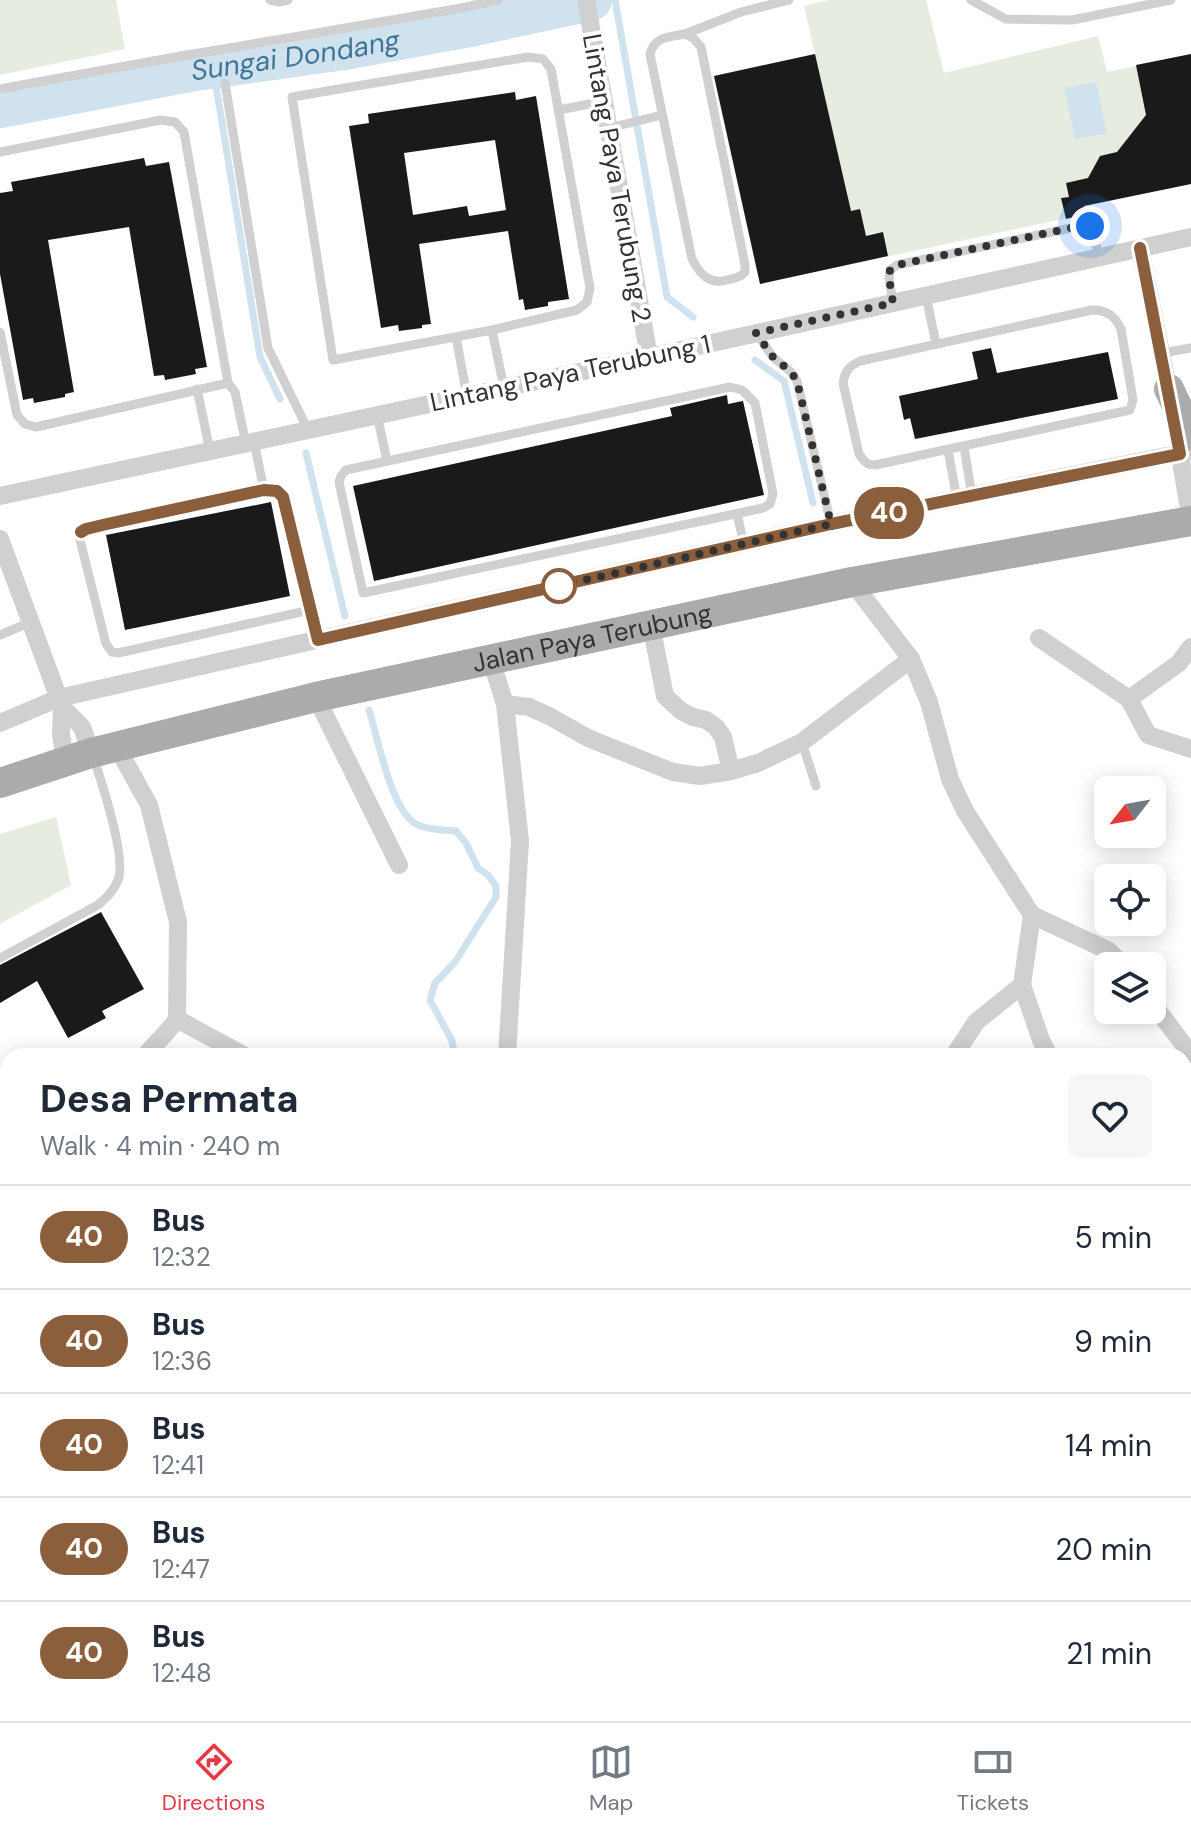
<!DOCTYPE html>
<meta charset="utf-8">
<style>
:root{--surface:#fff;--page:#f6f6f7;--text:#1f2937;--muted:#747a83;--line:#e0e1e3;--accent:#e63946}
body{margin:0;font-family:"DM Sans",sans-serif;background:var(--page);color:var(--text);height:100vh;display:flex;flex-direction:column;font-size:30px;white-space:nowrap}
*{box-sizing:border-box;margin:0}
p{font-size:26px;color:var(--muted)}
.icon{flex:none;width:44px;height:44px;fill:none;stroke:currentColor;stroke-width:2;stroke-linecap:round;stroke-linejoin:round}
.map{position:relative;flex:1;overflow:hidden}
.panel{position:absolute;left:0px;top:1048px;width:1192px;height:674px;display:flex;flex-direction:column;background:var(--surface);border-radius:24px 24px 0 0;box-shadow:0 4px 20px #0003}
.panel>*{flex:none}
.badge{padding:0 16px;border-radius:26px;font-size:28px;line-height:52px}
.needle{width:52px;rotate:239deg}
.controls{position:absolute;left:1094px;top:776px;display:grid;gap:16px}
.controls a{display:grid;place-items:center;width:72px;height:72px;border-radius:12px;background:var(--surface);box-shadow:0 4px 20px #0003;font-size:40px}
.you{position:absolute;width:40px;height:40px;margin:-20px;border:6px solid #fff;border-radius:50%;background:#1a73e8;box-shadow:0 0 0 12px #1a73e833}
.map>.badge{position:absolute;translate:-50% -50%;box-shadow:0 0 0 4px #fff}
.round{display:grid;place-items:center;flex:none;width:84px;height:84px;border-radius:12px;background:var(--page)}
.summary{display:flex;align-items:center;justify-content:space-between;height:136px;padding:0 40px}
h1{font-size:38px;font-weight:700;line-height:60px}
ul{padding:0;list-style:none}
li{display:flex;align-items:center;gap:24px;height:104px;padding:0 40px;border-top:2px solid var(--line)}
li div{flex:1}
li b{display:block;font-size:30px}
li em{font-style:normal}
li .badge{min-width:88px;font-weight:700;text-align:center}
.tab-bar{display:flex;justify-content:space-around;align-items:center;height:112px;border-top:2px solid var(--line);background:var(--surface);font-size:22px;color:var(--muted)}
.tab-bar a{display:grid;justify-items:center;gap:4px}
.tab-bar .selected{color:var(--accent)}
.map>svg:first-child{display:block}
</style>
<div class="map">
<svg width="1191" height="1721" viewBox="0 0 1191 1721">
<rect width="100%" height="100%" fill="#fff"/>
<g fill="#e6ecdf">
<polygon points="0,0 116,0 125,49 0,75"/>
<polygon points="829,0 926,0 944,73 1098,36 1107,72 1190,54 1191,184 1085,206 1086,214 760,284 713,76 815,54 804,6"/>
<polygon points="56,817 71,885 0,924 0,834"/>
</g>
<polygon fill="#cfe2ee" points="1096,82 1107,133 1075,139 1064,88"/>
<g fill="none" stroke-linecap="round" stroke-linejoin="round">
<g stroke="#cfe2ee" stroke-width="7">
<polyline points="615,0 667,297 693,317"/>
<polyline points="213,67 260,357 280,399"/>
<polyline points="755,360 784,381 813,503"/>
<polyline points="306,453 345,616"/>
<path d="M369,710C378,738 391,813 418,825C429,830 444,830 456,831L466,843L478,868L488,875L496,886V897L455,962L435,983L430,1000L452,1041L455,1056"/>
</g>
<path stroke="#cfe2ee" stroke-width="42" id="s1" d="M0,107L189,71L344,49L475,25L591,0"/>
</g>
<g fill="#1a1a1a" fill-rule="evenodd">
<polygon points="815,54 851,211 860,209 866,236 883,232 888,256 760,284 714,76"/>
<polygon points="1191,54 1191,184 1084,206 1086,214 1066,219 1061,198 1069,197 1066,183 1088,178 1100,156 1117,152 1146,115 1136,65"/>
<path d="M515,92L516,100L536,96L569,299L548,302V306L525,310L523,299L519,300L508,231L419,244L431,324L422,325V328L399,331L398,325L381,328L349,126L369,123L368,114ZM495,140L506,210L469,216L467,206L413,215L404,153Z"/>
<polygon points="144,158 146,166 169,162 207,367 195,369 196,374 165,380 164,375 154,376 129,227 48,240 74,392 65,394 65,397 34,403 33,398 23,400 0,274 0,193 13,191 11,182"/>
<polygon points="991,348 997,373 1108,352 1118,399 915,439 910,418 904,420 899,396 978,379 972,352"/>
<polygon points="727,395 728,404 743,401 764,495 374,581 353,486 672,416 670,408"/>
<polygon points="271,502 290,596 125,630 106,535"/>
<polygon points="101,912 144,989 102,1011 106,1018 68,1038 37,981 0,1003 0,965"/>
</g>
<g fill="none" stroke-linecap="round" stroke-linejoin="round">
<g stroke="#d0d0d0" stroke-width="9">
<polyline points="270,0 279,2 288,0"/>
<polyline points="971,0 1006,19 1072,20 1171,0"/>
<path d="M685,34L693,38L701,47L745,265V272C739,278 735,278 727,280C709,285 700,274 692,259L650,54C655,36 669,37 685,34Z"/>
<polyline points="685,34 741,12 789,0"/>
<polygon points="528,57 543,59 551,69 590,288 587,302 577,310 492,330 333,360 292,97"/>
<polyline points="225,83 268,348 308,430"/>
<path d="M0,89C153,60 307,35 461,8L498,0"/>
<polyline points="559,110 604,101"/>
<polyline points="609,128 662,115"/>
<polyline points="0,152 161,120 175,122 184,132 228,383 235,392 246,444"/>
<polyline points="926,296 936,344"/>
<polyline points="893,303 889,278 890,270 897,265 1085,225 1094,231 1098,256"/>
<path d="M1092,310C1107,310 1115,316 1121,329L1133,400L1130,410L875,465C866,465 864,461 859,454L843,383C845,371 849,366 860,361Z"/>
<polyline points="492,330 504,388"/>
<polyline points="0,332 17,415 25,424 36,427 228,383"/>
<polyline points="756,333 773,357 791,372 797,381 831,524"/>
<polyline points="456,337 467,396"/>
<polyline points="1162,353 1191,348"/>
<polygon points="730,387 742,390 755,403 773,494 770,504 763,508 363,593 339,482 341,476 346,470"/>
<polyline points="197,389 210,451"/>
<polyline points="379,415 378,419 387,461"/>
<path d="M254,442L264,490L86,529L81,532L79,536L106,644L112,652L118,653L310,610L283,497C277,491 273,488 264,490"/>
<polyline points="964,447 972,496"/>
<polyline points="948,450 957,499"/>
<polyline points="737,514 744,544"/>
<polyline points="310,610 318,640"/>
<polyline points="0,635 31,622"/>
<polyline points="802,742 816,786"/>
<path d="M0,958L98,905C106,898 114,891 118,880C127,858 101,780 93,756"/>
</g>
<g stroke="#d0d0d0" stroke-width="18">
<polyline points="586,0 649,357"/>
<polyline points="1140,248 1170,398"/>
<polyline points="1178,443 1191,521"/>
<polyline points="0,496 649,357 1191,237"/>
<polyline points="0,539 62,707 61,734 65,760"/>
<polyline points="852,582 911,659 929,702 950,779 965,811 1032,915 1022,985 1041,1040 1049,1056"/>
<polyline points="651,625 665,696 681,711 693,717 706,720 716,727 723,737 731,771"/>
<polyline points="1039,638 1129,699 1179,663 1191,647"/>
<polyline points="491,660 505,704 520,841 507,1056"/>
<polyline points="316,697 399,865"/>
<polyline points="1129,699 1148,735 1191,749"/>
<polyline points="505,704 529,707 549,716 588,738 673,772 700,776 731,771 758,763 802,742 911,659"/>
<polyline points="62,707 82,727 91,753"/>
<polyline points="0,723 59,698 831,524 1191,451"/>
<path d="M117,747L149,805L178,922L177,1019C168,1033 155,1043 145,1056"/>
<polyline points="1032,915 1109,951 1124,966"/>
<polyline points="1152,1003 1191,1054"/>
<polyline points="177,1019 245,1056"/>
<polyline points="954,1056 976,1022 1022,985"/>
<polyline points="1184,1307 1189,1322"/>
<polyline points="0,1367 8,1363"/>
<polyline points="0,1617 8,1622"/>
<polyline points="0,1646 8,1690"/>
<polyline points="16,1714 20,1721"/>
<polyline points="314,1714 316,1721"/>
<polyline points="631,1714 632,1721"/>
<polyline points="942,1721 942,1714"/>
</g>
<g stroke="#ababab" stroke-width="30">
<polyline points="1169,389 1191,436"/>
<path id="s2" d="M0,783L91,753L316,697L852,582L1191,521"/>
</g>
</g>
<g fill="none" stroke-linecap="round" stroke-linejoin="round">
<g stroke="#fff" stroke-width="18">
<polyline id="line" points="81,532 86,529 107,524 264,490 277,491 283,497 318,640 831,524 1180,454 1140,248"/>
</g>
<use href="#line" stroke="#8b5e3c" stroke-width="12"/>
<polyline stroke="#333" stroke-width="8" stroke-dasharray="0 14.4" points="559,586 831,524 797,381 791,372 773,357 756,333 893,303 889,278 890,270 897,265 1085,225 1090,226"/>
</g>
<circle fill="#fff" stroke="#8b5e3c" stroke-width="4" cx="559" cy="586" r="16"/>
<g text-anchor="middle" stroke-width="8" stroke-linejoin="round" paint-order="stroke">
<g font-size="26" fill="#333" stroke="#fff">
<text transform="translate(617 178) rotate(80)" y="9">Lintang Paya Terubung 2</text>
<text transform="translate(570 373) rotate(-12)" y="9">Lintang Paya Terubung 1</text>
<text dy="9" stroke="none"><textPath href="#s2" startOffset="610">Jalan Paya Terubung</textPath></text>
</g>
<g font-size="28" font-style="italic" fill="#3f7597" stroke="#fff">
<text dy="10" stroke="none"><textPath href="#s1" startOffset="300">Sungai Dondang</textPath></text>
</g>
</g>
</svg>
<div class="controls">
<a><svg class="needle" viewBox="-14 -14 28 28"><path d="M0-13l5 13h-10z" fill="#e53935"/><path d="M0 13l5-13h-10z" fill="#747a83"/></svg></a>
<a><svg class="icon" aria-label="locate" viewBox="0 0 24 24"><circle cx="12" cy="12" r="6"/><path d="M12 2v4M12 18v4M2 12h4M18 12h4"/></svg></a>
<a><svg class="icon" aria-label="layers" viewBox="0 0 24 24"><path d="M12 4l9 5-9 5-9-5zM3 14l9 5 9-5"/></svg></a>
</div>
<div class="you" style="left:1090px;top:226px"></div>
<b class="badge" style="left:889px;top:513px;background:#8b5e3c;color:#fff">40</b>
<section class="panel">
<div class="summary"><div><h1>Desa Permata</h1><p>Walk · 4 min · 240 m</p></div><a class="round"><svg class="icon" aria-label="heart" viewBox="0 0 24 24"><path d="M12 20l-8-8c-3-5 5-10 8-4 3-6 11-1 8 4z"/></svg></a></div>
<ul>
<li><span class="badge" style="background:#8b5e3c;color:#fff">40</span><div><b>Bus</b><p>12:32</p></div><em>5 min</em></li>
<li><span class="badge" style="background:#8b5e3c;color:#fff">40</span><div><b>Bus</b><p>12:36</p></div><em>9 min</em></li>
<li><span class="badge" style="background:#8b5e3c;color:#fff">40</span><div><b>Bus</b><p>12:41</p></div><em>14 min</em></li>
<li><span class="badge" style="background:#8b5e3c;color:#fff">40</span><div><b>Bus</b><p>12:47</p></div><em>20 min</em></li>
<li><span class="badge" style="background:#8b5e3c;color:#fff">40</span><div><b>Bus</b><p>12:48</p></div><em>21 min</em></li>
</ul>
</section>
</div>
<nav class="tab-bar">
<a class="selected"><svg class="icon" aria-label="directions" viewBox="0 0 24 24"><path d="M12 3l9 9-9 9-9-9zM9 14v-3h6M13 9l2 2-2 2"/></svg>Directions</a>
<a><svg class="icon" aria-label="map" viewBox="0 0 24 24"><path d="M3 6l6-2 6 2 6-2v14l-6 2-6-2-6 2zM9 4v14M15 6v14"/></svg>Map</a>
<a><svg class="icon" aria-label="tickets" viewBox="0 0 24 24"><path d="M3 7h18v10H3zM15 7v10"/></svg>Tickets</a>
</nav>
